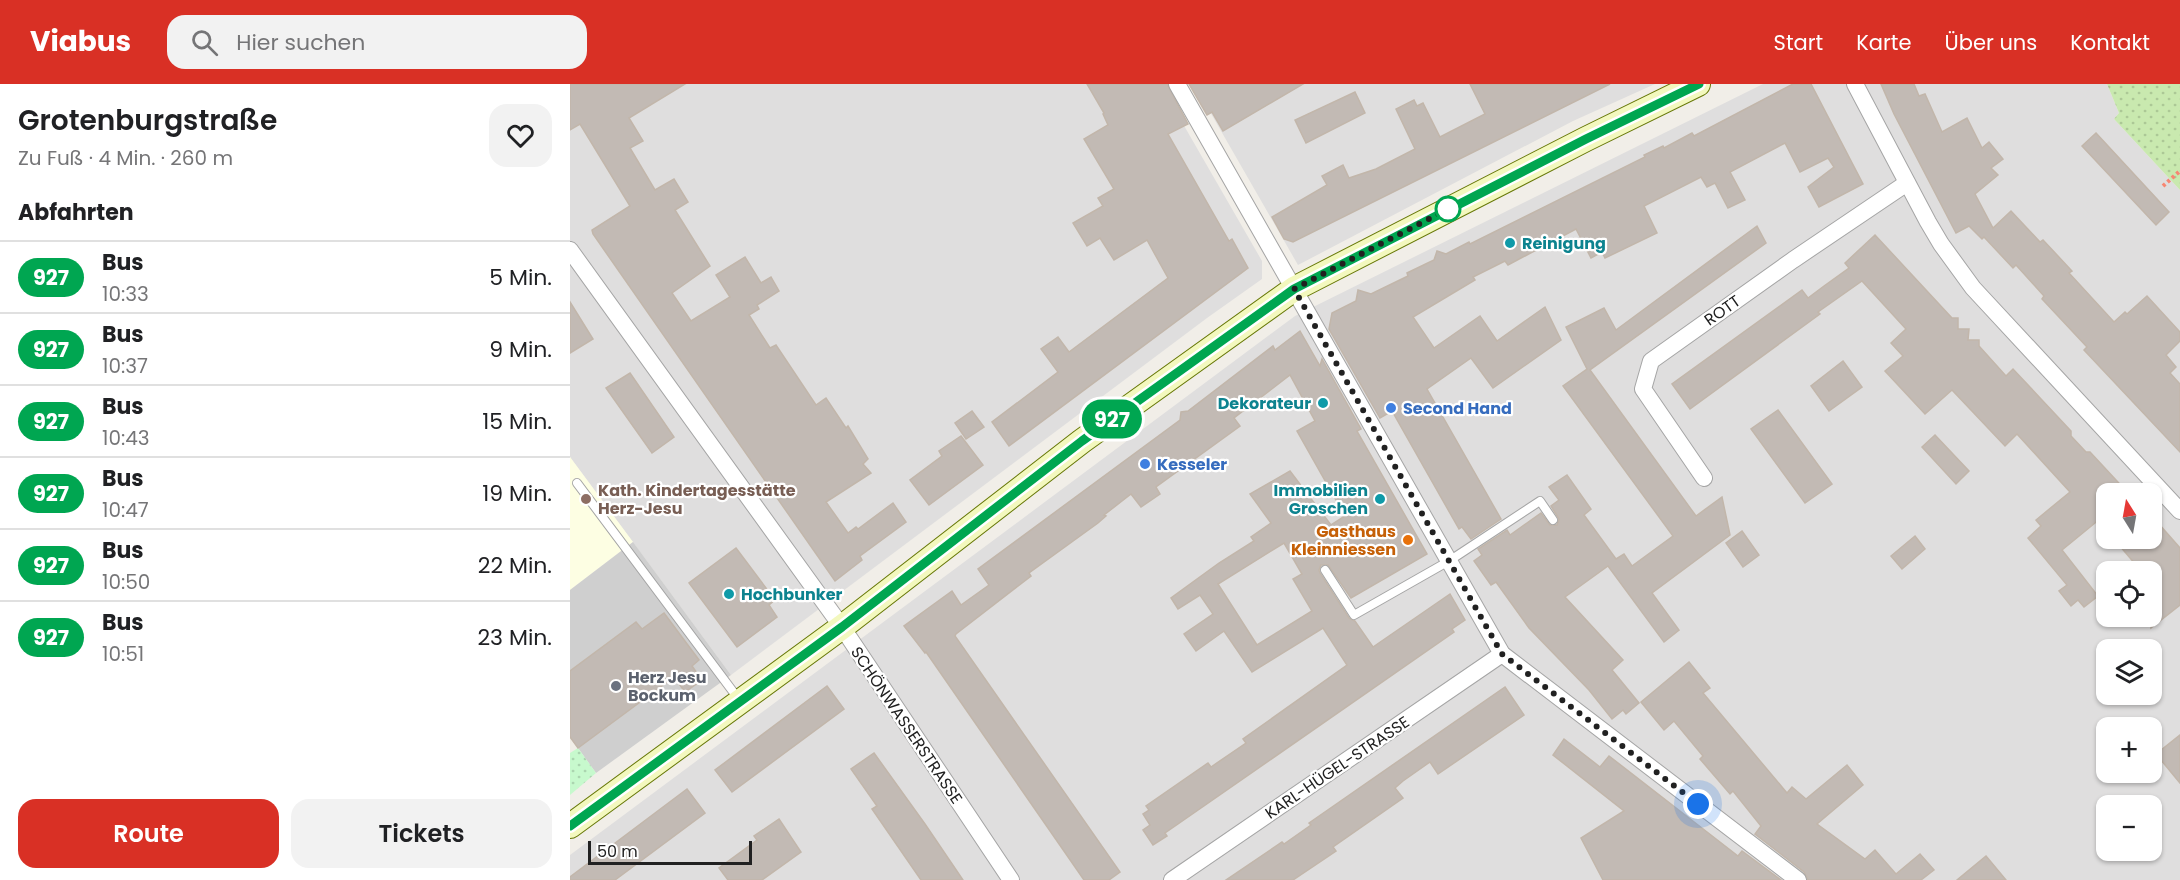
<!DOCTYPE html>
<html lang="de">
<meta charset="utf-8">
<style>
:root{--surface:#fff;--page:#f2f2f2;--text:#202124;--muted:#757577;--line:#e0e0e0;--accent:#d93025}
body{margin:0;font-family:Poppins,sans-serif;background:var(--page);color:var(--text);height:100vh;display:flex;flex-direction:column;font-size:22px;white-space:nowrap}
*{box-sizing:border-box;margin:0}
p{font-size:20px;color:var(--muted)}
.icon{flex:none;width:33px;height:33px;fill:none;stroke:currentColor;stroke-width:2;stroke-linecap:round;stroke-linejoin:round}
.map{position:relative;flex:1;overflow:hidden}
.side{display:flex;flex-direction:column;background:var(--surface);width:570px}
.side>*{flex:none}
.badge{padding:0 12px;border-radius:20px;font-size:21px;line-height:39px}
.needle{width:39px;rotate:349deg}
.fabs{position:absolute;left:1526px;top:399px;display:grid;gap:12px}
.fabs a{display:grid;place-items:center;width:66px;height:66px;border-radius:12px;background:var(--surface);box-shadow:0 2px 4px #0004;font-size:30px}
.scale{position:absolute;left:18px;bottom:15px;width:164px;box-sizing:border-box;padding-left:6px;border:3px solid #212121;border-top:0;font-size:16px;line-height:21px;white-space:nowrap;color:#212121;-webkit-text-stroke:4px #fff;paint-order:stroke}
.you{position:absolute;width:30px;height:30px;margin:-15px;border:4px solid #fff;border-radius:50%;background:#1a73e8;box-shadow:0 0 0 9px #1a73e833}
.map>.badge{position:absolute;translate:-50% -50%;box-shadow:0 0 0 3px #fff}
h2{padding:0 18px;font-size:22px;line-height:54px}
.round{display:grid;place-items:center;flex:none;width:63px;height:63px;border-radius:18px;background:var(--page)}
.headline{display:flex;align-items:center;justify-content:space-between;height:102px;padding:0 18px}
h1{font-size:28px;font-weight:600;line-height:45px}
.cta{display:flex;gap:12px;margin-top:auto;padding:12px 18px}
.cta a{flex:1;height:69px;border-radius:18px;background:var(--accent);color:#fff;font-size:24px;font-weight:600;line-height:69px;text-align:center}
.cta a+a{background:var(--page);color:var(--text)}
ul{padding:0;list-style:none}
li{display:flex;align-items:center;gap:18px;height:72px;padding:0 18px;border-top:2px solid var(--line)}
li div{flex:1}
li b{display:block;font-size:22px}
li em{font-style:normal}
li .badge{min-width:66px;font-weight:700;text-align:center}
header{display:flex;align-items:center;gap:36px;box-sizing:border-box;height:84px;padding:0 30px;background:var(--accent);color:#fff}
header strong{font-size:28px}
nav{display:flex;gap:33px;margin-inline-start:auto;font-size:21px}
.search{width:420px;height:54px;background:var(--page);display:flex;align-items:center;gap:15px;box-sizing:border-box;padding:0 21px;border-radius:18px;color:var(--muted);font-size:22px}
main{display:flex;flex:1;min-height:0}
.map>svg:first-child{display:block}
</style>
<header>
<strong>Viabus</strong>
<div class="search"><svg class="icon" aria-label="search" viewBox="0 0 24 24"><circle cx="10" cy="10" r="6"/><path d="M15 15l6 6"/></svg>Hier suchen</div>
<nav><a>Start</a><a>Karte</a><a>Über uns</a><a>Kontakt</a></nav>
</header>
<main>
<section class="side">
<div class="headline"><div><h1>Grotenburgstraße</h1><p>Zu Fuß · 4 Min. · 260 m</p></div><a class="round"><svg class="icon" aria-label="heart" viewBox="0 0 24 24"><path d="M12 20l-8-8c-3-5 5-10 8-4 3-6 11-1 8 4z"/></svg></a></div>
<h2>Abfahrten</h2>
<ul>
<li><span class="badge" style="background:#00a651;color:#fff">927</span><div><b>Bus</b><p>10:33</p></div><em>5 Min.</em></li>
<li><span class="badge" style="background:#00a651;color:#fff">927</span><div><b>Bus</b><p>10:37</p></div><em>9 Min.</em></li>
<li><span class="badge" style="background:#00a651;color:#fff">927</span><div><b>Bus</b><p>10:43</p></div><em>15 Min.</em></li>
<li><span class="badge" style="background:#00a651;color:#fff">927</span><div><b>Bus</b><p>10:47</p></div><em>19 Min.</em></li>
<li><span class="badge" style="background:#00a651;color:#fff">927</span><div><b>Bus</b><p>10:50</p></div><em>22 Min.</em></li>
<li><span class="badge" style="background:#00a651;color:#fff">927</span><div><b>Bus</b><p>10:51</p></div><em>23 Min.</em></li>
</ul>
<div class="cta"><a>Route</a><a>Tickets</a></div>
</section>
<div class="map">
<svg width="1610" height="796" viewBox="0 0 1610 796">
<defs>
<pattern id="park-dots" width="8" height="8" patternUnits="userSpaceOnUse" patternTransform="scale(1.5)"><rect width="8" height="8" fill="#c7f9cd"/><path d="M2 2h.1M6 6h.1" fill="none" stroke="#abd5b0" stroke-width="1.8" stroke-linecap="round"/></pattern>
<pattern id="garden-dots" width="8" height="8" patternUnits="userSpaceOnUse" patternTransform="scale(1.5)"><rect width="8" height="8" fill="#c9e9af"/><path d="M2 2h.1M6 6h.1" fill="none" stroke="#acc896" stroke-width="1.8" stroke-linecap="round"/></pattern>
</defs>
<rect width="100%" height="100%" fill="#f1eee8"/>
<g fill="#dfdede" fill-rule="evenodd">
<polygon points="0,0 590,0 692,177 692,195 637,234 161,591 0,373"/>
<polygon points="624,0 1085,0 1003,37 728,181"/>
<path d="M1193,0H1537L1549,29L1544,35L1610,106V796H0V771L725,232ZM1536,410H1581V454H1536ZM1536,488H1581V532H1536ZM1536,566H1581V610H1536ZM1536,644H1581V688H1536ZM1536,722H1581V766H1536Z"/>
</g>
<polygon fill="#fdfee3" points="0,373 63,458 0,506"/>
<polygon fill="#cfcfcf" points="63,458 161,591 26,689 0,653 0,506"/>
<polygon fill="url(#park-dots)" points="8,664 26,689 0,711 0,669"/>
<polygon fill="url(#garden-dots)" points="1537,0 1610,0 1610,106 1544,35 1549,29"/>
<g fill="#c2bab4" stroke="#c2b6aa" stroke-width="1.5" fill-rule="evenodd">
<polygon points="0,0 115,0 59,34 73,57 60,64 85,106 104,95 118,118 105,126 140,182 102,209 121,237 160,213 146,191 175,173 191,199 201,193 209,207 187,221 189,225 179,231 200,264 206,261 246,321 256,314 276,344 278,342 298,375 293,380 301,389 256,418 278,449 286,443 288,445 323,419 336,438 290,472 292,476 265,497 23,150 22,146 60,122 10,40 0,46"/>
<polygon points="517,0 597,0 618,40 598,50 659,157 662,155 678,184 439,362 422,338 488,288 471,265 488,253 499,268 598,194 577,156 544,176 530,154 517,162 503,139 533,122 528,114 544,105 514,55 538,41 533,30 534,29"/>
<polygon points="619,0 733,0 653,47 642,28 637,31"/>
<polygon points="900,0 1040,0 723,158 714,155 702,133 757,101 752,92 773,81 779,94 806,85 845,65 826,25 844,16 847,22 853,19 870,53 915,30"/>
<polygon points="1223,0 1241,0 1293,100 1249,123 1238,103 1264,83 1258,74 1230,88 1215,59 1160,88 1175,116 1158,124 1145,99 1137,103 1131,93 1074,122 1087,149 1035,174 1032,168 1021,174 1006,145 938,181 935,177 903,193 905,196 843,233 864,264 910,232 927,257 975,223 991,256 923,304 901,274 857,305 931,435 901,455 892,443 889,445 822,327 810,334 759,245 762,229 786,217 788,206 801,210 838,192 837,189 864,176 867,167 876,170 899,158 900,160 1075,73 1074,71 1093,62 1094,64 1122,49 1124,52"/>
<polygon points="1311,0 1344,0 1349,12 1355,10 1372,48 1397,34 1412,64 1419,58 1433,75 1421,84 1428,91 1405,110 1423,144 1441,127 1470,158 1473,156 1502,187 1499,189 1544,238 1555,228 1557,230 1577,212 1610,248 1610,257 1596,271 1606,283 1600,289 1610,300 1610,368 1514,266 1517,263 1472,215 1474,212 1446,181 1443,184 1414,153 1412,155 1399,142 1386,149 1324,30"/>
<polygon points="785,8 795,29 736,59 725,36"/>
<polygon points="1526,49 1599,128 1586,141 1512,62"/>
<polygon points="1187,142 1196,159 1020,286 1126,432 1152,413 1160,451 1082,509 1109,546 1094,558 1038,482 995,513 1053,576 1042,586 1069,619 1056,630 1053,626 1042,635 1019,606 959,544 926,498 921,501 904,477 912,471 908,465 937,446 940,451 971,429 980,441 987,441 989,435 981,422 989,416 979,403 997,391 1021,425 1014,431 1046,475 1054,470 1062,482 1103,452 993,302 1017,285 996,243 1034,224 1046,246"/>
<polygon points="1305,151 1382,234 1388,234 1388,245 1399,245 1398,256 1409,256 1409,262 1436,292 1443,285 1501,347 1501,352 1516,368 1520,368 1559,410 1536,410 1536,430 1492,466 1528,512 1514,523 1508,516 1501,522 1489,507 1497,501 1458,454 1471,442 1466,436 1500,408 1447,350 1435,362 1382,306 1355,330 1315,287 1333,272 1321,259 1336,245 1292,197 1248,228 1250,230 1120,325 1102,300 1232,206 1238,214 1254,202 1279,184 1275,179"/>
<polygon points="0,218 23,255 0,269"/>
<path d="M730,247L750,282L752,275L791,345L787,347L857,470L781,514L758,481H751L749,486L750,489L779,534L785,537L803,563L880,510L895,536L882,545L884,548L608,740L595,749L597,752L583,761L573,746L580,741L573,730L579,726L576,722L638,679L641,683L676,659L673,655L777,581L753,544L682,588L654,547L626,567L614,550L643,530L630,511L608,525L601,514L649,479L684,457L681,453L701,439L680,410L720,387L761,441L775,432L727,347L745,337L720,291L664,334L670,342L586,403L590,410L571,423L561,410L534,431L536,432L528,439L459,489L461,492L386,550L385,552L550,788L539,796H514L356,568L355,569L334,542L382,507L391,521L419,501L408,485L610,336L611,328L618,327L703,262L705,266ZM714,459L732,490L723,495L742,527L687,561L648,500Z"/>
<polygon points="1273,277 1292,303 1259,327 1241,302"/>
<polygon points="60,289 104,353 82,369 36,304"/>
<polygon points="1208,326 1262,400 1235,419 1181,345"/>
<polygon points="402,327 414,343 396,355 385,339"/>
<polygon points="1365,351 1399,387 1386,400 1352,363"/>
<polygon points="391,352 413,381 359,421 340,396 372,372 369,367"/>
<polygon points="1581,431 1610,464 1610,521 1581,544 1581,488 1572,488 1543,454 1581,454"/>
<polygon points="1172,447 1189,471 1173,483 1156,459"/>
<polygon points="1345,452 1355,465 1332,485 1321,472"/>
<polygon points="166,464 205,516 199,521 207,533 167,563 119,499"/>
<polygon points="94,529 129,576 122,582 132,596 115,608 104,593 8,664 0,653 0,587 66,538 72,545"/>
<polygon points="1119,578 1140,604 1133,609 1217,709 1222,703 1236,715 1277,681 1293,701 1247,740 1295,775 1305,766 1326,790 1350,770 1364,786 1351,796 1238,796 1234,788 1185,750 1191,742 1163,707 1160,710 1130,675 1133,672 1104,637 1094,646 1071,618"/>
<polygon points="257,602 274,625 162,708 145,686"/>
<polygon points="935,603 954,631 868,690 860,678 833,697 825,704 833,714 763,763 766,767 723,796 656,796 712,758 714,760 741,741 739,739"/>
<polygon points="1610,651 1610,699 1586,670"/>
<polygon points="994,655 1030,683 1039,672 1168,772 1172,767 1211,796 1033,796 1011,754 1054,727 983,671"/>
<polygon points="304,669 355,740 393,796 351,796 302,725 307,722 281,685"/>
<polygon points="117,705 135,729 45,796 0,796 0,793"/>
<polygon points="209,735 231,768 192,796 158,796 149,784 187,756 184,752"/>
<polygon points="1416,772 1436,796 1387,796"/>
</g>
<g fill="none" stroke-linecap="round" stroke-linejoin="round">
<g stroke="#a5a5a5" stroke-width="10">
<g id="lane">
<polyline points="7,399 170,617"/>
<polyline points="755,486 784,531 879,477 970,417 983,436"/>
</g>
</g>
<g stroke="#a5a5a5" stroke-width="18">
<g id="street">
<polyline points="607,0 932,570 1228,796"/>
<polyline points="1285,0 1358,138 1371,160 1403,204 1610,427"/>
<polyline points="0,166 272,543 441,796"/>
<polyline points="1134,394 1073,305 1081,277 1223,176 1337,99"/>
<polyline points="602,796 932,570"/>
</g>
</g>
<g stroke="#677807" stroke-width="26">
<polyline id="secondary" points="0,742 272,543 512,357 724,205 1016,55 1128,0"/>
</g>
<polyline stroke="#f78672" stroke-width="4" stroke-dasharray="3 3" stroke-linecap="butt" points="1593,102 1610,87"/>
<use href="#lane" stroke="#fff" stroke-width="8"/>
<use href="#street" stroke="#fff" stroke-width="16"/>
<use href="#secondary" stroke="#f3f8be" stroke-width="24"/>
</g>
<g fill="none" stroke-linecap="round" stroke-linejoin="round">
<g stroke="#fff" stroke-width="14">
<polyline id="line" points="0,742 272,543 512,357 724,205 1016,55 1129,0"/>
</g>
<use href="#line" stroke="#00a651" stroke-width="9"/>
<polyline stroke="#212121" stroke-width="6" stroke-dasharray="0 10.8" points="878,125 724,205 932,570 1128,720"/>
</g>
<circle fill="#fff" stroke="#00a651" stroke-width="3" cx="878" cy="125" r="12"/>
<g fill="#0f9aa8" stroke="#fff" stroke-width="2">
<circle cx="940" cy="159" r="6"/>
<circle cx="753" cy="319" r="6"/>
<circle cx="810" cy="415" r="6"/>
<circle cx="159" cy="510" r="6"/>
</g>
<g fill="#3f7fe0" stroke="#fff" stroke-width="2">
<circle cx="821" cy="324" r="6"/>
<circle cx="575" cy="380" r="6"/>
</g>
<circle fill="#8d6e63" stroke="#fff" stroke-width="2" cx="16" cy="415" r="6"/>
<circle fill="#e8710a" stroke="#fff" stroke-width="2" cx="838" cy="456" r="6"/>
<circle fill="#6b7280" stroke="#fff" stroke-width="2" cx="46" cy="602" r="6"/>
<g text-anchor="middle" stroke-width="4.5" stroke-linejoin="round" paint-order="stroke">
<g font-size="16" font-weight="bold" fill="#0d838f" stroke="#fff" text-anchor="start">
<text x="952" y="165">Reinigung</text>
<text x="741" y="325" text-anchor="end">Dekorateur</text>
<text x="798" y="412" text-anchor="end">Immobilien<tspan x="798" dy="18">Groschen</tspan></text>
<text x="171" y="516">Hochbunker</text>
</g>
<g font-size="16" fill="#212121" stroke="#fff">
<text transform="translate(1152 226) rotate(-35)" y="6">ROTT</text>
<text transform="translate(337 641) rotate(56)" y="6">SCHÖNWASSERSTRASSE</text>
<text transform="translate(767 683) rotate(-34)" y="6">KARL-HÜGEL-STRASSE</text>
</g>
<g font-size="16" font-weight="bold" fill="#366cbe" stroke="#fff" text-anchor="start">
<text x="833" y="330">Second Hand</text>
<text x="587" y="386">Kesseler</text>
</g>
<g font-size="16" font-weight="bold" fill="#785e54" stroke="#fff" text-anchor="start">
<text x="28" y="412">Kath. Kindertagesstätte<tspan x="28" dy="18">Herz-Jesu</tspan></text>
</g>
<g font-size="16" font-weight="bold" fill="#c56008" stroke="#fff" text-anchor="end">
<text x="826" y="453">Gasthaus<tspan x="826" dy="18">Kleinniessen</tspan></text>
</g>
<g font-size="16" font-weight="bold" fill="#5b616d" stroke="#fff" text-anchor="start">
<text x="58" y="599">Herz Jesu<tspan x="58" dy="18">Bockum</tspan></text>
</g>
</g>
</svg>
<div class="fabs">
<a><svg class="needle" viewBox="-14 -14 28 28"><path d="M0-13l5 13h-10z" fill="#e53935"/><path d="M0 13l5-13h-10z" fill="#757577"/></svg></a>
<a><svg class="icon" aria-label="locate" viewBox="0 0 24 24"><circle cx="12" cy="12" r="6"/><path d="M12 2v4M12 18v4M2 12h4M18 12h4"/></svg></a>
<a><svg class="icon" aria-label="layers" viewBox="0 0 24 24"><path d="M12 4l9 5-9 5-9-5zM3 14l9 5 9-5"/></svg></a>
<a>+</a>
<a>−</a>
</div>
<div class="scale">50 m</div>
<div class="you" style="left:1128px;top:720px"></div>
<b class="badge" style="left:542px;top:335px;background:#00a651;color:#fff">927</b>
</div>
</main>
